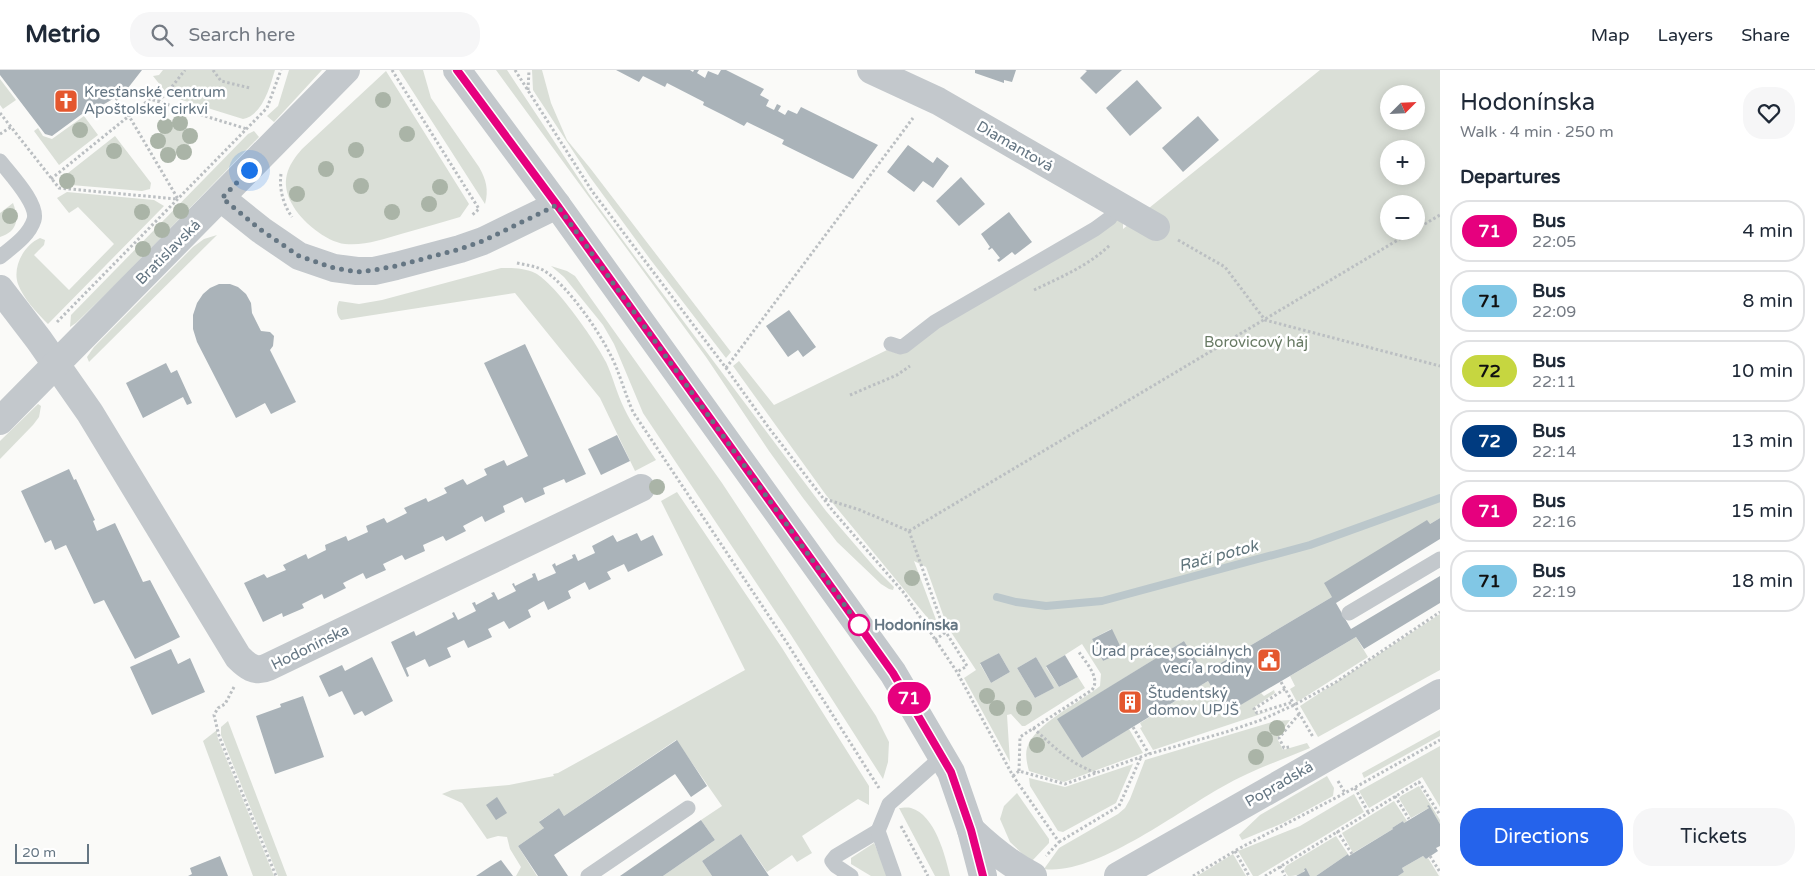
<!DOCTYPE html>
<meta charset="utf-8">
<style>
:root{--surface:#fff;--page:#f6f6f7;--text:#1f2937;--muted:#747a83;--line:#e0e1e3;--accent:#2563eb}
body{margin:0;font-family:"Varela Round",sans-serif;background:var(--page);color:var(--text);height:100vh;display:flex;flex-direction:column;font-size:19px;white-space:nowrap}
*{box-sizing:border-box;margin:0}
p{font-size:16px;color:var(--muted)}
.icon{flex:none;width:28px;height:28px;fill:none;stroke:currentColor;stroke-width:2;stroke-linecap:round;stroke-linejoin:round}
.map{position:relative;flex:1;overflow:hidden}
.sheet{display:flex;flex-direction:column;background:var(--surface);width:375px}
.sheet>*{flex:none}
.badge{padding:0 10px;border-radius:16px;font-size:18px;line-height:32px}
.needle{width:32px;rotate:66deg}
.buttons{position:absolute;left:1380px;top:15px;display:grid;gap:10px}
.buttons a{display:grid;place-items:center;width:45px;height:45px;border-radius:50%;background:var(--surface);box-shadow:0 2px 12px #0003;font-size:25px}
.scale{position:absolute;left:15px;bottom:12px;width:74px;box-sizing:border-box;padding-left:5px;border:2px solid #657683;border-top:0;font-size:14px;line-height:18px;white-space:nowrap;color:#657683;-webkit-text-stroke:4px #fff;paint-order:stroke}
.you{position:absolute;width:25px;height:25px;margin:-12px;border:4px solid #fff;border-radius:50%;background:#1a73e8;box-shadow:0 0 0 8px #1a73e833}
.map>.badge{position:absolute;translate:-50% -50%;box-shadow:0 0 0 2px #fff}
h2{padding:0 20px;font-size:19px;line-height:45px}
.round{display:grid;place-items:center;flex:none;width:52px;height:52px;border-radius:20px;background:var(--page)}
.summary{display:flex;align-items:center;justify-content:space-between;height:85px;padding:0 20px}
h1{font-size:24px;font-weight:600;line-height:38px}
.cta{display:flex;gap:10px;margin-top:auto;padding:10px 20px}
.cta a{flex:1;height:58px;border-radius:20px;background:var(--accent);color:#fff;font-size:20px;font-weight:600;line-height:58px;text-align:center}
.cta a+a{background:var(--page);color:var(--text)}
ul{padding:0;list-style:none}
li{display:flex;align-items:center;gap:15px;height:62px;margin:0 10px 8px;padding:0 10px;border:2px solid var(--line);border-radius:20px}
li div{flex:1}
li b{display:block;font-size:19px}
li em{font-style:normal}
li .badge{min-width:55px;font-weight:700;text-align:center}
header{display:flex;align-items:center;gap:30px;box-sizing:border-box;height:70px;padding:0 25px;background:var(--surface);border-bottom:1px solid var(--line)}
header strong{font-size:24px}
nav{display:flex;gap:28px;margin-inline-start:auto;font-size:18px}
.search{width:350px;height:45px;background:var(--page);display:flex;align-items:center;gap:12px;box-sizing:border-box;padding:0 18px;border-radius:20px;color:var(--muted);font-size:19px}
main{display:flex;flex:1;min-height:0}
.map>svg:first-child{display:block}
</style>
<header>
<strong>Metrio</strong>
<div class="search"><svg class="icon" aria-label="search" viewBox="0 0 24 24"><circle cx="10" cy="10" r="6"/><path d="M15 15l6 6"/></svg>Search here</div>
<nav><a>Map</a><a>Layers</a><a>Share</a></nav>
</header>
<main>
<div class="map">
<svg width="1440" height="806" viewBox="0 0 1440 806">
<rect width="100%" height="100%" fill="#fafaf8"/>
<g fill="#dadfd7" fill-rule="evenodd">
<path d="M163,0H275C270,16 263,45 243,49L169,26L153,6L159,5Z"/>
<polygon points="289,0 322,0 274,52 267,46 278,36"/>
<path d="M399,0H423L431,28L479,97C486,109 489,120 485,134Z"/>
<polygon points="496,0 507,0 589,124 636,188 826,441 876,499 894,517 893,520 889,519 881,514 837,472 803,428 769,381 706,287"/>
<polygon points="532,0 542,0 551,33 567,70 590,98 731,282 726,288 650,189 590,107 533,20"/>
<path d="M1320,0H1440V448L1430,454L1332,527L1204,603L1184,571L1058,649L1082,688L1129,659L1143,683L1064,712L1029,701C1027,694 1025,685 1027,678C1034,654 1081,632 1100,616L1101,604L1082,574L1046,597L1059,617L1078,607L1085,618L1025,656H1022L1011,644L1007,645L1010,692L964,608L976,600L947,556L926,497L914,491L938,555L931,552L826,425L733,296L739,291L774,335L887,280L899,284L913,272L1121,143L1123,150V159ZM1389,24H1416V51H1389ZM1389,79H1416V106H1389ZM1389,134H1416V161H1389ZM1111,559L1122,582L1103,591L1092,569ZM999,583L1010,602L991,613L980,594ZM1036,587L1053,618L1035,628L1017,598Z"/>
<path d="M386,1L469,134L460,147C441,153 421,158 401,164C383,169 365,176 345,174C326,172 300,150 292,134C280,112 287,96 302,79Z"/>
<polygon points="0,9 16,30 3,39 0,35"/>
<polygon points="84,46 98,65 59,95 34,61 38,58 43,66 52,69"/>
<polygon points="180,47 186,50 187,59 195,62 196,69 189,74 190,83 185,88 177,84 170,90 163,87 162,78 154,75 153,68 160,63 159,54 165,49 168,52 173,52"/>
<polygon points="254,61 259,67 115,215 76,253 70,257 71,245 248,64"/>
<polygon points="115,66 151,113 150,119 142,121 71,115 71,108 68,103"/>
<path d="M67,122L154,130L164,136L48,254C37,243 23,228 18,214C12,197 24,175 40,168L45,170L44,175L34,185L69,220L114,174L78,137L69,143L57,128Z"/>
<path d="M13,133C19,149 18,161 0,167V143Z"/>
<polygon points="217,165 89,292 87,287 94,277 193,177 204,169"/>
<polygon points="551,196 567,201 575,206 722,413 876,646 889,672 888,692 883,709 791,565 643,343 614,274 603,255 564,207"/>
<path d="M501,198C513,198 524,198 535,203C555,213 596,272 606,292C613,307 617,324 624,338C633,357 645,373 656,390L635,401L600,328L515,223L341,250C336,245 336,238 339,231L359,234L382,230Z"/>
<polygon points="38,334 41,336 39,347 33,355 0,389 0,371"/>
<polygon points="677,422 782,578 869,716 869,735 858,729 802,766 812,783 797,792 792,785 767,802 741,764 702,791 712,806 663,806 715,770 701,750 722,736 676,670 564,746 559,738 540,751 544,758 518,776 537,806 516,806 521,797 510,779 507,767 498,766 487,769 462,733 442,724 452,720 509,715 554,706 553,704 558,703 745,600 661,431"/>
<polygon points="1440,544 1440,600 1318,667 1300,636"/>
<polygon points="1356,567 1368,587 1297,632 1290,619 1295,616 1290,606"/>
<polygon points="1208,611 1227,642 1261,623 1264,626 1274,620 1275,623 1253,638 1257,644 1270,641 1153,680 1140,658 1142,657 1140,653"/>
<path d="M1290,650L1277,668L1283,680L1307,673L1310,678C1281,690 1250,701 1222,717C1177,742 1094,806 1044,799L1059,778L1118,744L1125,738L1130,729L1145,690L1275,651Z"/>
<polygon points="228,651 287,806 278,806 221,665 221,657"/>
<polygon points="217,660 217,666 274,806 253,806 203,671"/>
<polygon points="1440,660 1440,666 1364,708 1362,703"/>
<polygon points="1440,676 1440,737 1422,707 1369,738 1359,721"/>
<polygon points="1133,694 1116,733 1063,762 1058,761 1030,716 1029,708 1065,717"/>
<polygon points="1327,706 1334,718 1333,726 1283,753 1242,770 1239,765 1260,745"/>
<polygon points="1419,716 1440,750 1440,754 1429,736 1428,736 1429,738 1411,748 1400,730 1399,728 1401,726"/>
<polygon points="1017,723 1049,769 1049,773 1031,792 1010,772 1000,749 1004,736"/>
<polygon points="1354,724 1364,742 1258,806 1253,806 1238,781 1300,756"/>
<polygon points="1394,731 1407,751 1404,753 1403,751 1392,758 1393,759 1353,783 1342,763"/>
<path d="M899,738C902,738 907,737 911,738C935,745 945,785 950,806H935Z"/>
<path d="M1336,766L1348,784L1316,806H1310L1306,798C1303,805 1295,806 1288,806L1284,800L1286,796Z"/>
<polygon points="874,773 888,806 871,806 851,794 851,788"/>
<polygon points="1233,784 1246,806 1197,806"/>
<polygon points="1423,786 1426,789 1428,788 1439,806 1398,806 1404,802 1402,798"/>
</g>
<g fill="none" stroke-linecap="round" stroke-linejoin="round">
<polyline stroke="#bbc7cb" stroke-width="8" points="997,527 1016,532 1046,536 1102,531 1310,475 1440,428"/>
</g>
<g fill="#aab3b9">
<polygon points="0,0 142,0 128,18 118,26 94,40 82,44 52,66 45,64 0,5"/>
<polygon points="616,0 690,0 693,2 694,0 699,0 697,3 705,8 708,1 718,5 721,0 726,0 764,19 760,25 769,30 766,36 774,40 777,34 781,36 778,41 785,45 788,40 797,44 801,37 878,75 853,109 782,74 784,70 747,52 744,56 723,45 703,35 704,32 667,13 665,17 643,6 639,12"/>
<polygon points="975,0 1016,0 1012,12 1004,10 1004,13 975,3"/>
<polygon points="1085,0 1122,0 1096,24 1080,8 1087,1"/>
<polygon points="1137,10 1162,38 1130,66 1106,38"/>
<polygon points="1198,46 1219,70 1183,102 1162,78"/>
<polygon points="908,75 933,93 937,87 949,96 933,118 923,111 914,122 887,102"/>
<polygon points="961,107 985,134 959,156 936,131"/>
<polygon points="1009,142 1032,172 1015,185 1012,182 999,192 997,190 1000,188 992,178 989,180 988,179 990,177 981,164"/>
<polygon points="219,214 230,214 238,217 246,224 251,233 252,243 261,261 270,262 274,266 273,276 270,280 296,332 271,344 265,333 236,348 197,272 193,259 193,245 197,233 203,224 210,218"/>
<polygon points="789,240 816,277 803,287 798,280 788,287 766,256"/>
<polygon points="525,274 586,404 566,413 564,409 543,418 545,424 525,433 522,427 503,436 505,442 485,452 482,446 463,456 466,461 446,471 443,466 423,475 425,481 405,490 402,485 383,494 386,500 366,509 363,503 343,513 346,518 324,529 322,524 302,534 304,538 283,547 282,543 263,552 244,513 264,504 267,508 286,500 283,495 306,484 308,489 326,480 325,475 346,466 348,471 368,462 366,456 384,448 387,453 407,443 404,438 426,428 428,432 447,423 444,418 463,409 467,415 487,405 484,399 504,390 507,396 528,386 484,293"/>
<polygon points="166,293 171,303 177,300 192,333 187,335 183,327 143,348 126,313"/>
<polygon points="617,365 630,391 601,405 588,379"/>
<polygon points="69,399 74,410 76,409 95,450 93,451 97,461 115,453 143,512 150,510 180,567 135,589 104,530 94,534 66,475 55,480 51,470 45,473 21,421"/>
<polygon points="1440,448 1440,469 1336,533 1351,559 1440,506 1440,533 1364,579 1356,567 1227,643 1208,611 1082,688 1057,649 1184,571 1204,603 1332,527 1324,513 1427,450 1430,454"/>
<polygon points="637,463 641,471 653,465 663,485 628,502 624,494 607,502 611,509 589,520 585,512 568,521 571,528 548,540 544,531 528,540 531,547 509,559 504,551 488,559 492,567 468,578 464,570 447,578 451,587 429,597 425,589 406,598 409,606 407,607 391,572 414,561 416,566 454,547 452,543 454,542 458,550 476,541 472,533 475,532 476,535 493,526 491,523 494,522 498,530 516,521 512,514 514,513 515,516 533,507 532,504 535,503 538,511 556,503 552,495 555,493 556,496 573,488 572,485 575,484 578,491 595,483 592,476 613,465 617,472"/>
<polygon points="1112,559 1123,582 1103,591 1092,569"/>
<polygon points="171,579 178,594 190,588 205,622 152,645 130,597"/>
<polygon points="999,583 1010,602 991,613 980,593"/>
<polygon points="1065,585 1078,607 1059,617 1046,596"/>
<polygon points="372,587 393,631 365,646 362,641 354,645 342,621 329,627 319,606 342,595 345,601"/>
<polygon points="1036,587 1054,618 1035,628 1017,598"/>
<polygon points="303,626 324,687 275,704 256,646 281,637 280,634"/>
<polygon points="677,670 707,716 691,727 675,704 554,785 568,806 538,806 518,776 544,758 539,752 559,738 564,746"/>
<polygon points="497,727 507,743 496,750 486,735"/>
<polygon points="1429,735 1440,754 1440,776 1436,778 1438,781 1426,789 1423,786 1402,798 1404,802 1398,806 1316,806 1348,784 1349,786 1352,784 1393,759 1392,758 1403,751 1404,753 1429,738 1427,736"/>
<polygon points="701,750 715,770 663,806 620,806"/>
<polygon points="741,764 769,806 712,806 702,791"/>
<polygon points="220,786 228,806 188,806 192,804 190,798"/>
<polygon points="501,790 513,806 476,806 491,796"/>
<polygon points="1306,798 1310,806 1296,806 1305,801 1304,799"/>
</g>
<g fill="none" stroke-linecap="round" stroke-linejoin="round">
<g stroke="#bbbfc2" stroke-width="3" stroke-dasharray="2.5 2.5" stroke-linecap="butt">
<polyline points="213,0 221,11 250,18"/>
<polyline points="392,0 479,139 471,146"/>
<polyline points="515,0 592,121 726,298 769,358 833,441 904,523 957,602 1013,706 1059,772 1046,786"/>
<polyline points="528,20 529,0"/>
<polyline points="116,28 129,46 178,129"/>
<polyline points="158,31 167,23 185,0"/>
<polyline points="0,43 59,118 177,129"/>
<polyline points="0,64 11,57"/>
<path d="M281,104C279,119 283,134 292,147"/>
<polyline points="51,109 150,29 247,59"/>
<polyline points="1416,159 1440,145"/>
<polyline points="1178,170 1225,197 1265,250 1440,296"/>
<path d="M517,193C526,195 535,196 543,200C569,215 608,273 618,302C623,315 627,328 633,342L789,576L879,718"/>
<path d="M1034,220C1061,207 1088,196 1110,175"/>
<polyline points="57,252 267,38 281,0"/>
<polyline points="726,298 913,48"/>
<polyline points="850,325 897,305 910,296"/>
<polyline points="825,429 860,440 909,461 944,559 967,596 957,602"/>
<polyline points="909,461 1413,161"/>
<polyline points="935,570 946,562"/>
<polyline points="1281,612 1313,667"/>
<polyline points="234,617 225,634 218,638 214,645 219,666 276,806"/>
<polyline points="1285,619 1254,639 1257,643 1293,632"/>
<polyline points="1133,657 1149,684"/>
<path d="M1033,658C1055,677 1068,693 1097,703"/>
<polyline points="1289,677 1284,678 1279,668 1299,644"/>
<path d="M1019,701L1020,667L1092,620C1101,608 1086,593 1079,582"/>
<polyline points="1013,706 1019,701 1065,714 1149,684 1226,662 1261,650 1294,635 1336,612 1440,542"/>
<polyline points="1338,711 1345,723"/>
<polyline points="1355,718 1368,742"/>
<polyline points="1395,726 1409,749"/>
<polyline points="901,756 928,806"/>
<polyline points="1337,761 1352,784"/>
<polyline points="1059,772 1119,736 1141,687"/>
<polyline points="1235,781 1249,806"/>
<polyline points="1430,786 1440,802"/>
<polyline points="1280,796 1285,806"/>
<polyline points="1193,806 1240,778 1345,723 1440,670"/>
<polyline points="1265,806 1419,712 1440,745"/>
</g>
<g stroke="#c3c8cc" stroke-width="15">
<path d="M0,91C10,104 39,134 34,150C29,166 12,177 0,187"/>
<polyline points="891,274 900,277 904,276 935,252 1095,159 1110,148 1117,134"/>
<polyline points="1349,543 1440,489"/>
<polyline points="588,806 688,738"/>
<polyline points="851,806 836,796 832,791 836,786 878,761"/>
<polyline points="894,806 878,761 889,734 943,686"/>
</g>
<g stroke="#c3c8cc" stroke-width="28">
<polyline points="871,0 938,31 1156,157"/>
<polyline points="221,128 261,160 299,186 334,198 357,201 374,201 396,196 460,179 483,171 557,135"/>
<path d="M0,219L39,270L90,343L238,587C247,596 255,603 268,597L641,418"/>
<polyline points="0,351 346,0"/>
</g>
<g stroke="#c3c8cc" stroke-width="28">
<polyline points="457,0 557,135 893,603 951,702 971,760 983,806"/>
<path d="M971,760C990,778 1009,794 1033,806"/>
<polyline points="1118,806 1440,623"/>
</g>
</g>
<g fill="#aab4a7">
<circle cx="383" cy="30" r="8"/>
<circle cx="180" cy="53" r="8"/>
<circle cx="165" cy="56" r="8"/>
<circle cx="80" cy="60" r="8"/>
<circle cx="407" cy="64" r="8"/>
<circle cx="190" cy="66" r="8"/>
<circle cx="158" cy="71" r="8"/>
<circle cx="356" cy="80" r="8"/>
<circle cx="114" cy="81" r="8"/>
<circle cx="184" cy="82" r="8"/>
<circle cx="168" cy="85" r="8"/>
<circle cx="326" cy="99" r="8"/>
<circle cx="67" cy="111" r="8"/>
<circle cx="361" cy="116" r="8"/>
<circle cx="440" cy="117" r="8"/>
<circle cx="297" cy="124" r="8"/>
<circle cx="429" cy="134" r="8"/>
<circle cx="181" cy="141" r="8"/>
<circle cx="142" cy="142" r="8"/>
<circle cx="392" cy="142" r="8"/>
<circle cx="10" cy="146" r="8"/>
<circle cx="162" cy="160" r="8"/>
<circle cx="143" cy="179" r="8"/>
<circle cx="657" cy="417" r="8"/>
<circle cx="912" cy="508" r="8"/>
<circle cx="987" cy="626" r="8"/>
<circle cx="997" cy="638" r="8"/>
<circle cx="1024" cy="638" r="8"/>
<circle cx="1277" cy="658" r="8"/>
<circle cx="1265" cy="669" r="8"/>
<circle cx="1037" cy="675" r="8"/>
<circle cx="1256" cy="687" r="8"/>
</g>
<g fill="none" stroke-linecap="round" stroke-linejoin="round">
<g stroke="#fff" stroke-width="11">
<polyline id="line" points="457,0 557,135 893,603 951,702 971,760 983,806"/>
</g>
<use href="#line" stroke="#e6007e" stroke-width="8"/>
<polyline stroke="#657683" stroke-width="5" stroke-dasharray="0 9" points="249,100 222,128 261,160 299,186 334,198 357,202 374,200 396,196 460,179 483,171 557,135 859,555"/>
</g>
<defs>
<g id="church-square" transform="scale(1.25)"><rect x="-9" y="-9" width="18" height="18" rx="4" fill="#e4572e" stroke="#fff"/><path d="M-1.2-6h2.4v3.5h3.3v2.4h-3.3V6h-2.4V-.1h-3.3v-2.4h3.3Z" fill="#fff"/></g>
<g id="civic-square" transform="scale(1.25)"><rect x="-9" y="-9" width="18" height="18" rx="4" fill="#e4572e" stroke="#fff"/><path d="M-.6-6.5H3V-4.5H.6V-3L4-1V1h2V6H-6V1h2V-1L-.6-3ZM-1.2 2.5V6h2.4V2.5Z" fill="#fff"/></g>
<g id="building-square" transform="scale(1.25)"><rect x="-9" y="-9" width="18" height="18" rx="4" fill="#e4572e" stroke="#fff"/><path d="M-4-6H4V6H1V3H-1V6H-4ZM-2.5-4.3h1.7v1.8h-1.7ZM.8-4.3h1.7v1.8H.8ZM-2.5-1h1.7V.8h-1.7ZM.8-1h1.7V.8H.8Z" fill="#fff"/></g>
</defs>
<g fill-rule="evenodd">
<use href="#church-square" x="66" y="31"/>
<use href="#civic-square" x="1269" y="590"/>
<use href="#building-square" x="1130" y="632"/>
</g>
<circle fill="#fff" stroke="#e6007e" stroke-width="2.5" cx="859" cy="555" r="10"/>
<g text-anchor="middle" stroke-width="5" stroke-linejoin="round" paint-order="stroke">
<g font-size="15" fill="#657683" stroke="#fff" text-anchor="start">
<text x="84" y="27">Kresťanské centrum<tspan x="84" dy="17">Apoštolskej cirkvi</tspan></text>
<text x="1252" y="586" text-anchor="end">Úrad práce, sociálnych<tspan x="1252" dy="17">vecí a rodiny</tspan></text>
<text x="1148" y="628">Študentský<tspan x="1148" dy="17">domov UPJŠ</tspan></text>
</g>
<g font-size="15" fill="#657683" stroke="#fff">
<text transform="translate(1015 76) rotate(30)" y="5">Diamantová</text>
<text transform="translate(168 182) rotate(-45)" y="5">Bratislavská</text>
<text transform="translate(310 577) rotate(-26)" y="5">Hodonínska</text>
<text transform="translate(1279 714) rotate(-30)" y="5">Popradská</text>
</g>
<g font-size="15" fill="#687a64" stroke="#fff">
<text x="1256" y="277">Borovicový háj</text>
</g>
<g font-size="15" font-weight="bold" fill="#657683" stroke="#fff" text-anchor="start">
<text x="874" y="560">Hodonínska</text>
</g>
<g font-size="16" font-style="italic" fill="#60757c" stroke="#fff">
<text transform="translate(1218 485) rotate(-15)" y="6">Račí potok</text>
</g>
</g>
</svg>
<div class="buttons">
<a><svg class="needle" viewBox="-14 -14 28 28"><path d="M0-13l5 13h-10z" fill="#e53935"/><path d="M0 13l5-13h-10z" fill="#747a83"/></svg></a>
<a>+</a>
<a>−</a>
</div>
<div class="scale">20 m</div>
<div class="you" style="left:249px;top:100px"></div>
<b class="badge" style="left:909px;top:628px;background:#e6007e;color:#fff">71</b>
</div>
<section class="sheet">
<div class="summary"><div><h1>Hodonínska</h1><p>Walk · 4 min · 250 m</p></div><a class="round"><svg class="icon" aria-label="heart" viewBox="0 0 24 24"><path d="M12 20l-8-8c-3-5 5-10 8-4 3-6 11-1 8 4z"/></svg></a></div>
<h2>Departures</h2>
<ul>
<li><span class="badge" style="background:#e6007e;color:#fff">71</span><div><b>Bus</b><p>22:05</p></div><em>4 min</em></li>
<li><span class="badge" style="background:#81c7e5;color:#111">71</span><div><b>Bus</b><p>22:09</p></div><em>8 min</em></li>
<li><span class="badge" style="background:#c6d640;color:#111">72</span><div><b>Bus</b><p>22:11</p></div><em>10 min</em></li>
<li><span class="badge" style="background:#003b80;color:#fff">72</span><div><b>Bus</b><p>22:14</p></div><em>13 min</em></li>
<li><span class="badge" style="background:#e6007e;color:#fff">71</span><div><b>Bus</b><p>22:16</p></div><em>15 min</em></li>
<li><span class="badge" style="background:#81c7e5;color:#111">71</span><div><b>Bus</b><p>22:19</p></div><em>18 min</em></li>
</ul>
<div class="cta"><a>Directions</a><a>Tickets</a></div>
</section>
</main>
